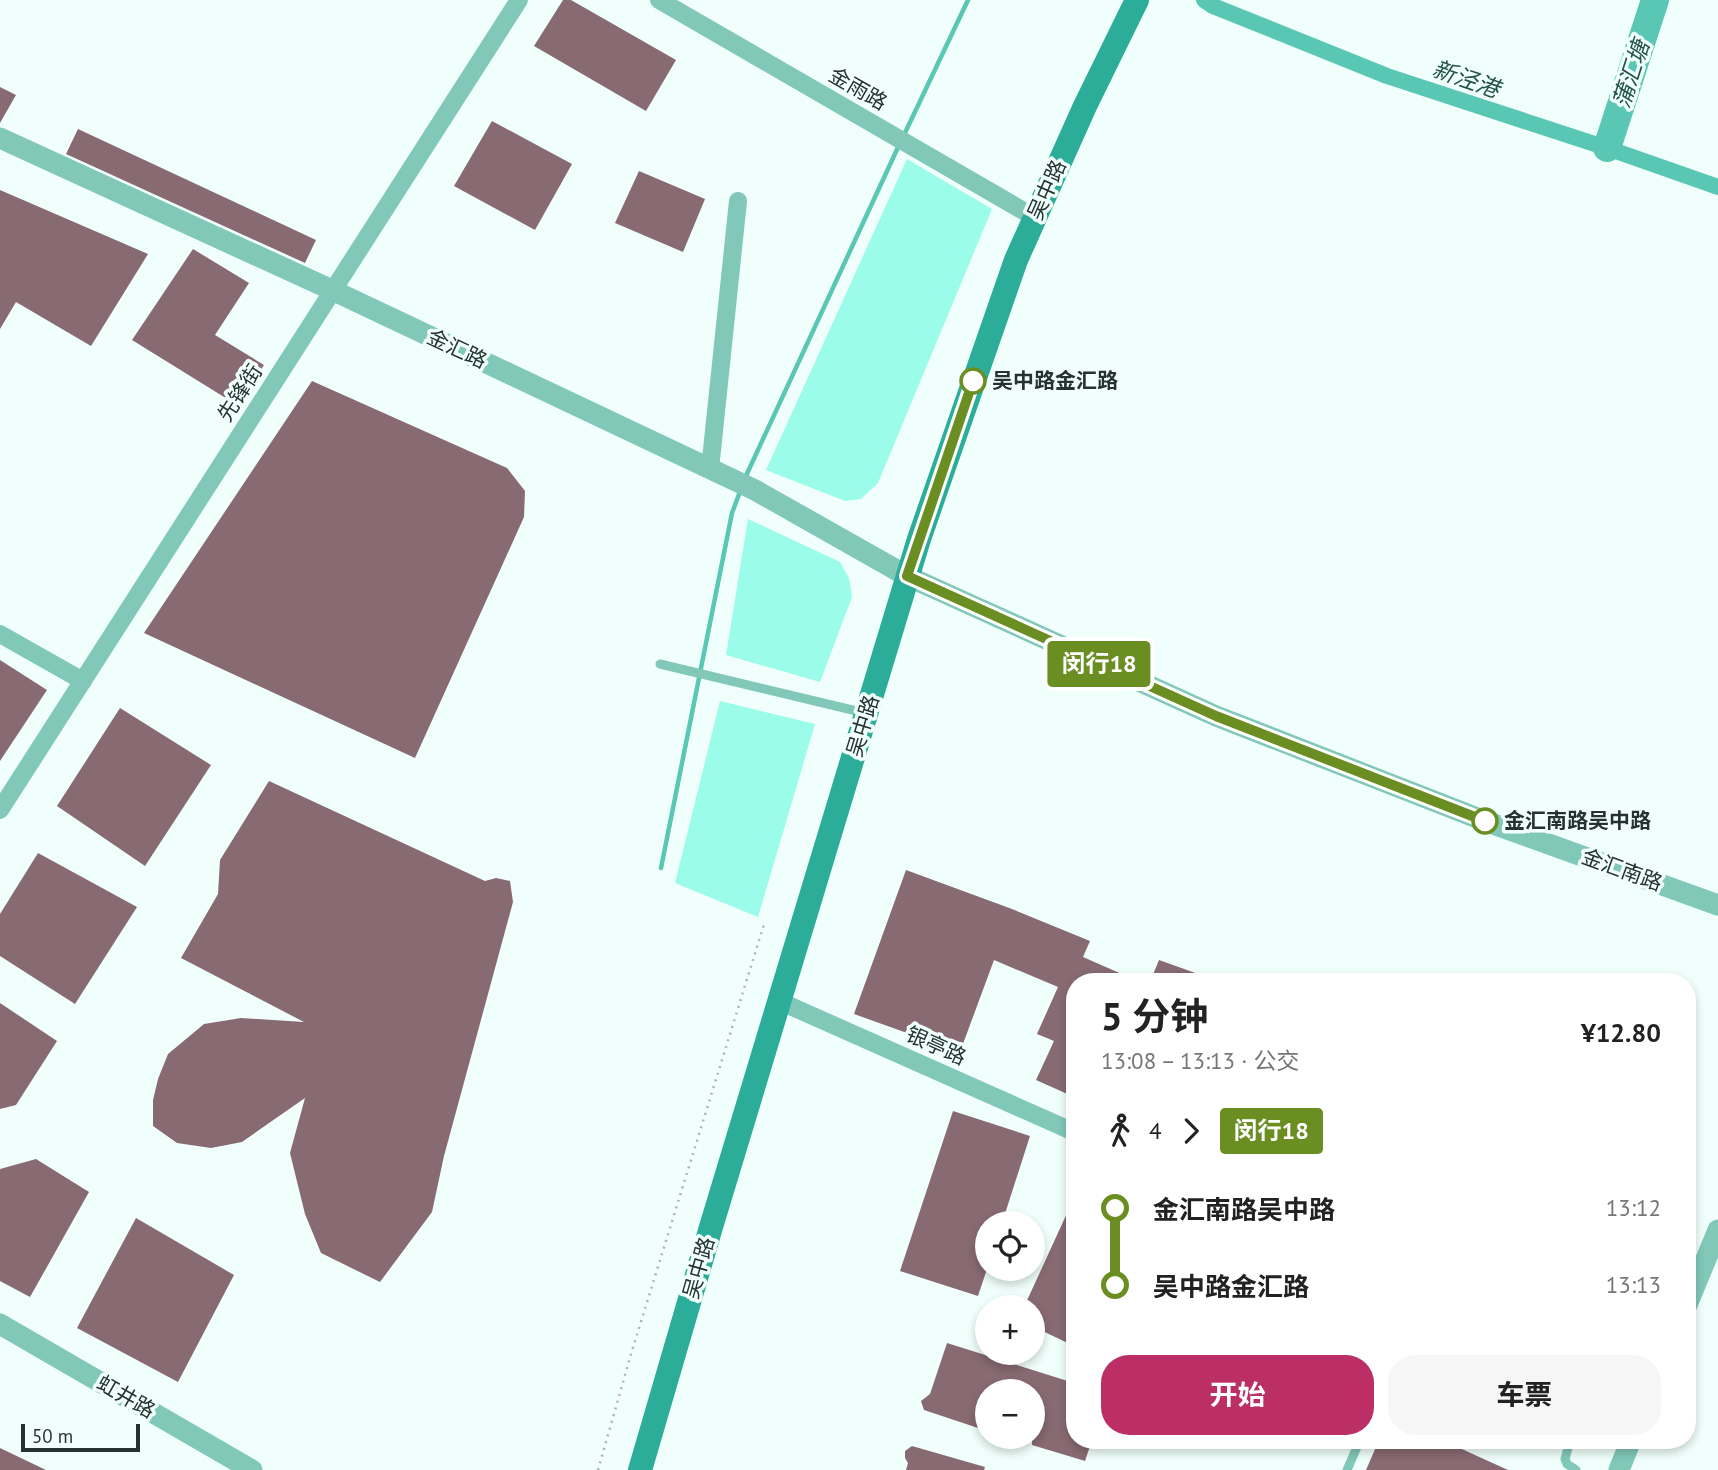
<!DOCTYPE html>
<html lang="zh">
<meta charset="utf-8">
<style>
:root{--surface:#fff;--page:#f6f6f6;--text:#222;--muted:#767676;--accent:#bb2f66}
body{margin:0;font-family:"PT Sans","Noto Sans SC",sans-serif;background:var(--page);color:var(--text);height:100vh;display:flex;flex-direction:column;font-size:26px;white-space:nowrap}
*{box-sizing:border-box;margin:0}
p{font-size:23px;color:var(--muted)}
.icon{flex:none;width:38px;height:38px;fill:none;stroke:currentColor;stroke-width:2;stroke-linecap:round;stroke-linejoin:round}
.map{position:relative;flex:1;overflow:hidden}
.side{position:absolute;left:1066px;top:973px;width:630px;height:476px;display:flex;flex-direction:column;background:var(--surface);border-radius:28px;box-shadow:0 4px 10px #0003}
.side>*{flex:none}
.badge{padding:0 14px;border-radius:5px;font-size:24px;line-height:46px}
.fabs{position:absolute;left:975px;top:1211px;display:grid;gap:14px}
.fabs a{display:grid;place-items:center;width:70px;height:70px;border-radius:50%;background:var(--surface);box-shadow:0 4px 10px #0003;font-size:35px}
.scale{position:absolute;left:21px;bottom:18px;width:119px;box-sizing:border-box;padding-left:7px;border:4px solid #253330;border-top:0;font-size:19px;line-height:24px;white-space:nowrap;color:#253330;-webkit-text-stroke:5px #f0fffb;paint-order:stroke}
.map>.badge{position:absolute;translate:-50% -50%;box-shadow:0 0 0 4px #fff}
.legs{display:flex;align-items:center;gap:10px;height:77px;padding:0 35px;font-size:23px}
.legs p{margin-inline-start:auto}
.summary{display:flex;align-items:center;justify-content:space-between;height:119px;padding:0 35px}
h1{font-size:38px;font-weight:700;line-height:52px}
.primary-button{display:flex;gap:14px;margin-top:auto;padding:14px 35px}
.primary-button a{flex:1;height:80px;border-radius:28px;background:var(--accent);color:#fff;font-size:28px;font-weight:700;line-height:80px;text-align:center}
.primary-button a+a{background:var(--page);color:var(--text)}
ul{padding:0 35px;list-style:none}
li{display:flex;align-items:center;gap:24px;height:77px;font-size:26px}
li i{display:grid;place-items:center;width:10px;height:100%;margin:0 9px;background:currentColor}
li i::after{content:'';width:18px;height:18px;margin:-9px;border:5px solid;border-radius:50%;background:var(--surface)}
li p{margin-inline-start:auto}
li:first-child i{background:linear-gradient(#0000 50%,currentColor 0)}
li:last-child i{background:linear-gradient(currentColor 50%,#0000 0)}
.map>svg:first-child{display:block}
</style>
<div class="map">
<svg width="1718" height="1470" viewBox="0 0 1718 1470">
<rect width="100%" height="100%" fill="#f0fffb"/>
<g fill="#9bfce9">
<polygon points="907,159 992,209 878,483 861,499 845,501 766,470"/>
<polygon points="748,519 840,562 849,578 852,597 820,682 726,655"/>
<polygon points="720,701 815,724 758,917 675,883"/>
</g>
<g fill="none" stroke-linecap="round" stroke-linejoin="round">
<g stroke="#59c7b3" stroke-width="4.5">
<polyline points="904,135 968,0"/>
<polyline points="745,478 900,143"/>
<polyline points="661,868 732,513 741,489"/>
</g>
<polyline stroke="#59c7b3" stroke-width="16" points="1204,0 1213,6 1387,76 1607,148 1718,187"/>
<polyline stroke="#59c7b3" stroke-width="28" points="1607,148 1655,0"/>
</g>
<g fill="#886a72">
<polygon points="563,0 571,0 676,60 646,111 534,46"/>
<polygon points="0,87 16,95 0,123"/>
<polygon points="492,121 572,164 535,230 454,186"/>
<polygon points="78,129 316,240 305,263 66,154"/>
<polygon points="639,171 705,199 683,252 615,223"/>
<polygon points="0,190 148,254 91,346 16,302 0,329"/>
<polygon points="193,249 249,283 215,335 264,365 237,405 132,340"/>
<polygon points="312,381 507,468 525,491 524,517 415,758 144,633"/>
<polygon points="0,660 47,690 0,761"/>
<polygon points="120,708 211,765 145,866 57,806"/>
<polygon points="269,781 485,881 496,878 510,881 513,902 444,1156 432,1212 380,1282 321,1253 305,1214 290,1153 305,1098 242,1142 211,1148 177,1143 153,1126 153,1100 158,1079 168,1054 204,1024 241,1018 304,1022 181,958 218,894 220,860"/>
<polygon points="38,853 137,907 75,1004 0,956 0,914"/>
<polygon points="906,870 1012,909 1090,941 1083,957 1140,982 1074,982 1074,1097 1036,1080 1054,1041 1037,1034 1058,987 994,960 960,1052 854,1014"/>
<polygon points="1159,960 1215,980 1214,982 1150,982"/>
<polygon points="0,1003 57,1041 16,1105 0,1109"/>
<polygon points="953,1111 1030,1136 1002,1223 987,1223 987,1269 978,1296 900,1271"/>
<polygon points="36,1159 89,1192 30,1297 0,1281 0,1169"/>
<polygon points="1074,1198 1074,1346 1032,1326 1032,1307 1024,1307"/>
<polygon points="136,1218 234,1275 178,1382 77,1328"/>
<polygon points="947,1343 1074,1383 1074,1440 1092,1440 1085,1461 1032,1445 1032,1391 987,1391 987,1431 924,1410 921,1401 930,1394"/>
<polygon points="1379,1440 1442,1440 1508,1470 1366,1470"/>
<polygon points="912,1446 985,1467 984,1470 906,1470 908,1463 905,1458 905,1451"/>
<polygon points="0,1448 46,1470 0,1470"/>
</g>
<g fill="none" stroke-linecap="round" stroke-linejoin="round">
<polyline stroke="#a8b7b3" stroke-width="2.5" stroke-dasharray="2 5" stroke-linecap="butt" points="598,1470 631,1354 765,921"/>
<g stroke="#81c8b9" stroke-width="9">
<polyline points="660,664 865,713"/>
<polyline points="1570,1440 1565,1459 1567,1464 1576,1470"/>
<polyline points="1347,1470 1360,1440"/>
</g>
<g stroke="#81c8b9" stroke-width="18">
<polyline points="659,0 1034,217"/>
<polyline points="710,469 738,201"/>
<polyline points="0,634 83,681"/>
<polyline points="0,810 519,0"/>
<polyline points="779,1001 1074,1132"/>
</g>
<g stroke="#81c8b9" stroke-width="21">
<polyline points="0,138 332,290 755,490 907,576 1216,716 1485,821 1718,905"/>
<polyline points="1687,1305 1718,1230"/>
<polyline points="0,1324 252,1470"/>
<polyline points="1619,1470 1631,1440"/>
</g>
<polyline stroke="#2cad99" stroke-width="24" points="640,1470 711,1227 919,539 1016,260 1085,106 1137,0"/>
</g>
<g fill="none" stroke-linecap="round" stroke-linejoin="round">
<g stroke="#fff" stroke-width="16">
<polyline id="line-1" points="973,381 907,576 1216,716 1485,821"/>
</g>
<use href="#line-1" stroke="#6b8e23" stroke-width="10"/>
</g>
<g fill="#fff" stroke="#6b8e23" stroke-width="3.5">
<circle cx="973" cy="381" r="12"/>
<circle cx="1485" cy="821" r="12"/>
</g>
<g text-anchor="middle" stroke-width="7" stroke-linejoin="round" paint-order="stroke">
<g font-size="21" fill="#253330" stroke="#f0fffb">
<text transform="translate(858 89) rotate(30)" y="7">金雨路</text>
<text transform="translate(1047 190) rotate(-66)" y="7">吴中路</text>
<text transform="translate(457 349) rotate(25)" y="7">金汇路</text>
<text transform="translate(240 393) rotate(-57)" y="7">先锋街</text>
<text transform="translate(863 726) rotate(-73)" y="7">吴中路</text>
<text transform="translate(1622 870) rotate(20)" y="7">金汇南路</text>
<text transform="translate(936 1046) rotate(24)" y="7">银亭路</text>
<text transform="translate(699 1268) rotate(-74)" y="7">吴中路</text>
<text transform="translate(126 1397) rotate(30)" y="7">虹井路</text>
</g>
<g font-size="21" font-weight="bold" fill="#253330" stroke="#f0fffb" text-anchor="start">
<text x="992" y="388">吴中路金汇路</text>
<text x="1504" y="828">金汇南路吴中路</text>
</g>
<g font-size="23" font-style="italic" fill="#225249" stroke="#f0fffb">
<text transform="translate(1631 74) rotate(-72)" y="8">蒲汇塘</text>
<text transform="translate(1466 79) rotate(19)" y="8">新泾港</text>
</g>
</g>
</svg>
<div class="fabs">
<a><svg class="icon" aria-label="locate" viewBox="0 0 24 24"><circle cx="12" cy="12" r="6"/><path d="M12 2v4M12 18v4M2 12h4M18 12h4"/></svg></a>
<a>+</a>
<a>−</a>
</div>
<div class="scale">50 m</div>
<b class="badge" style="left:1099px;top:664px;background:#6b8e23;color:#fff">闵行18</b>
<section class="side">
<div class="summary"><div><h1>5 分钟</h1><p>13:08 – 13:13 · 公交</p></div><b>¥12.80</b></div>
<div class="legs"><svg class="icon" aria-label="walk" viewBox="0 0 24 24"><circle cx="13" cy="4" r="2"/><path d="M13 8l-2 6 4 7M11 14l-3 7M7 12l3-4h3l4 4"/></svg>4<svg class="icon" aria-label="forward" viewBox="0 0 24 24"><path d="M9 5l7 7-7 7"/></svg><b class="badge" style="background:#6b8e23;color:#fff">闵行18</b></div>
<ul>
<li><i style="color:#6b8e23"></i><b>金汇南路吴中路</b><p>13:12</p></li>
<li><i style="color:#6b8e23"></i><b>吴中路金汇路</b><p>13:13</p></li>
</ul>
<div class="primary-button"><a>开始</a><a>车票</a></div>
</section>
</div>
